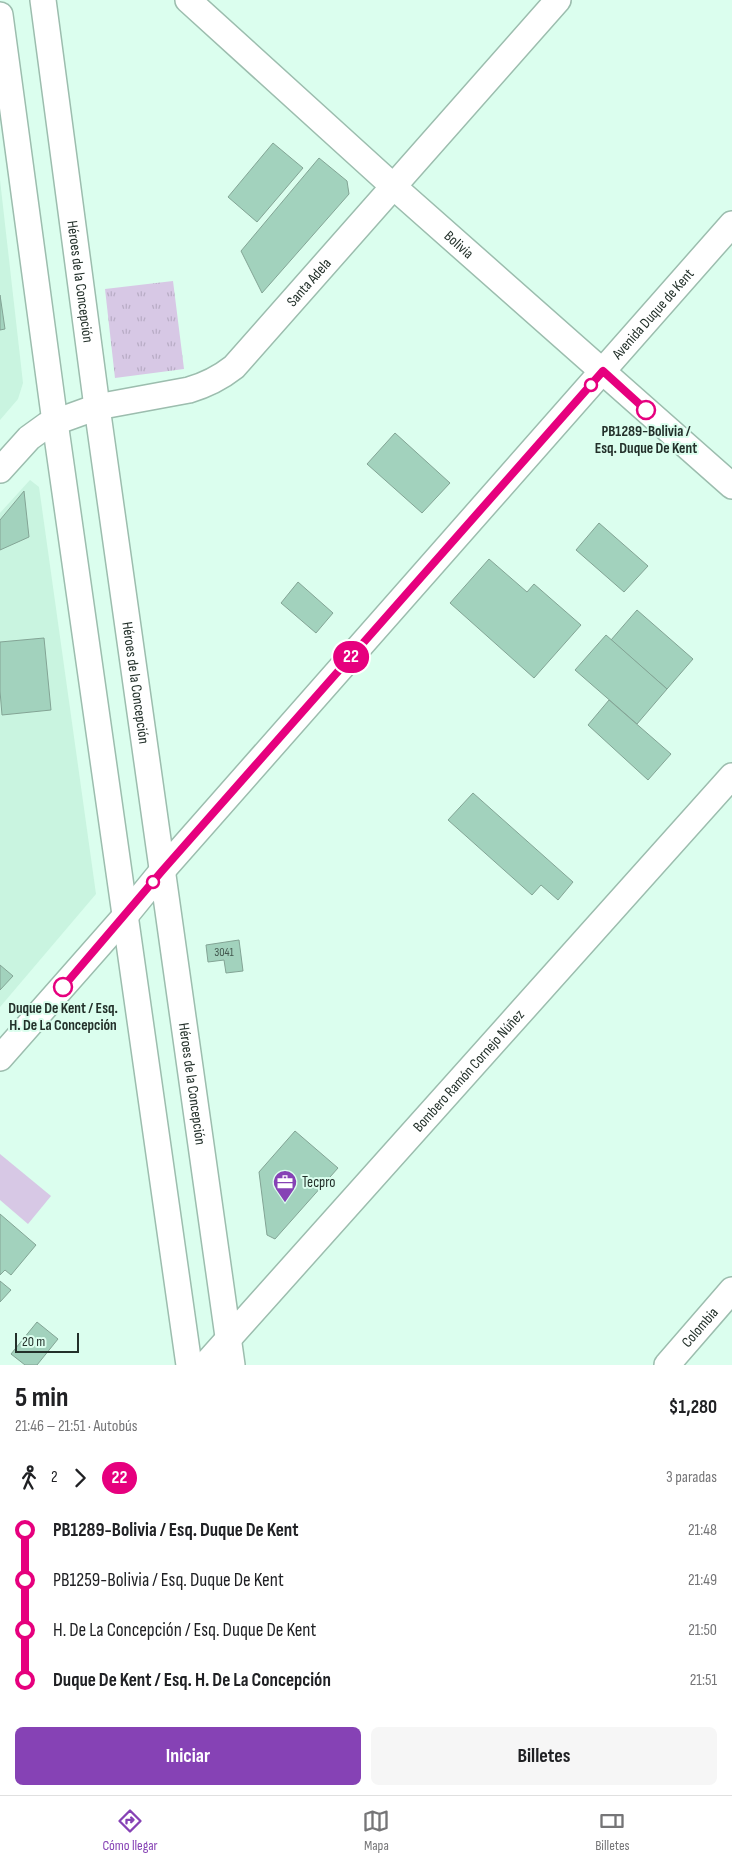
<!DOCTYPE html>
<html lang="es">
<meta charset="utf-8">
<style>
:root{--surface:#fff;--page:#f6f6f6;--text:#202124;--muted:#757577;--line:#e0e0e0;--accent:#8642b5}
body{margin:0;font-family:"Sofia Sans Condensed",sans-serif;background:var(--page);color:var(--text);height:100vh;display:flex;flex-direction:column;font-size:19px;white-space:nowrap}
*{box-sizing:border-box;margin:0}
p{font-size:16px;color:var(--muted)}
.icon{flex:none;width:28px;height:28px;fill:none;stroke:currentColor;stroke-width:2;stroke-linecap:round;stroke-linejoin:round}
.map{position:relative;height:1365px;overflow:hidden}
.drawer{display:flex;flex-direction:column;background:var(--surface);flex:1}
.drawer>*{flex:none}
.badge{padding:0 10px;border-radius:16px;font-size:18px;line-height:32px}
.scale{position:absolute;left:15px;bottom:12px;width:64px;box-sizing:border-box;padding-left:5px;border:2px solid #23302a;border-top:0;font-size:14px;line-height:18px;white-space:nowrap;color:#23302a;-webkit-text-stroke:4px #dbfeee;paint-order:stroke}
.map>.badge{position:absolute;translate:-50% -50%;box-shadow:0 0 0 2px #fff}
.legs{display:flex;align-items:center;gap:8px;height:55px;padding:0 15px;font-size:16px}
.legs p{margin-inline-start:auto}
.head{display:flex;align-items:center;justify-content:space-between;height:85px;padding:0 15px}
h1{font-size:28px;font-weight:700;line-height:38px}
.cta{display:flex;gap:10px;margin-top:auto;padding:10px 15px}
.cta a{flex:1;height:58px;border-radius:8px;background:var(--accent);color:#fff;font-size:20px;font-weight:700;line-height:58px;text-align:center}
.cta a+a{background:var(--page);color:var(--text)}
ul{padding:0 15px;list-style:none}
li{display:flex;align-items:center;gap:18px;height:50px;font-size:19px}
li i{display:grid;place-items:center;width:8px;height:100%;margin:0 6px;background:currentColor}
li i::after{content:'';width:12px;height:12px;margin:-6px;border:4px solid;border-radius:50%;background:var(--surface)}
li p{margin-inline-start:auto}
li:first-child i{background:linear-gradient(#0000 50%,currentColor 0)}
li:last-child i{background:linear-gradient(currentColor 50%,#0000 0)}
.dock{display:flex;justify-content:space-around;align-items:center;height:70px;border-top:1px solid var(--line);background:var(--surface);font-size:14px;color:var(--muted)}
.dock a{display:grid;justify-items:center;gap:2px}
.dock .active{color:var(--accent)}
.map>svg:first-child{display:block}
</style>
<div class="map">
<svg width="732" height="1365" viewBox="0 0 732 1365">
<defs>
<pattern id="grass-tufts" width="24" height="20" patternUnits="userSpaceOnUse" patternTransform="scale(1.25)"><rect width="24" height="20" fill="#d7c8e5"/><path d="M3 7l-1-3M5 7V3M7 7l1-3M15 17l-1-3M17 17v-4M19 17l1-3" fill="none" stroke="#b8acc5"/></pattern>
</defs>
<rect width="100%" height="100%" fill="#dbfeee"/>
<g fill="#c9f4e0">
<polygon points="0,180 23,383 18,399 0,420"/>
<polygon points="30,480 39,487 96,894 0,1007 0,513"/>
</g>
<polygon fill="url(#grass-tufts)" points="173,281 184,369 115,378 105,289"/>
<polygon fill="#d7c8e5" points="0,1154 51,1196 28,1224 0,1200"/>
<g fill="#a2d2bd" stroke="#83a495">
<polygon points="273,143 303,168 257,222 228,197"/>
<polygon points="319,158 347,181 349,194 262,293 241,251"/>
<polygon points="0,295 5,329 0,330"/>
<polygon points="395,433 450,483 422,513 367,464"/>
<polygon points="24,491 29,537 0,550 0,520"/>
<polygon points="599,523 648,566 624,592 576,550"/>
<polygon points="489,559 527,592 534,584 581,625 534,678 450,603"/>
<polygon points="298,582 333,613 316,633 281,603"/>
<polygon points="637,610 693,659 667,689 611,640"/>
<polygon points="606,635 667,689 637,724 575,670"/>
<polygon points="44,638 51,710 2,715 0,691 0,642"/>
<polygon points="609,700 671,754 648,780 588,725"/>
<polygon points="473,793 573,882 558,900 541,885 532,895 448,820"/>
<polygon points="239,940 243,971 226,973 224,960 208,962 206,945"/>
<polygon points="0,965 13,976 0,990"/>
<polygon points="295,1131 338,1168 275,1239 267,1235 259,1172"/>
<polygon points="0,1214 36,1245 11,1275 5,1270 0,1275"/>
<polygon points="0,1281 11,1290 0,1302"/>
<polygon points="37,1322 58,1339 37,1365 25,1365 11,1354"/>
</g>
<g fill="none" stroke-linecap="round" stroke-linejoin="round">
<g stroke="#9cbdae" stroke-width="28">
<g id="minor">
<path id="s1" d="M43,0L97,407L232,1365"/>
<path id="s2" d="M188,0L394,187L732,486"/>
<polyline points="0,15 55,422 189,1365"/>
<path id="s3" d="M0,470L29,438L47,425L97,407L189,390C206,385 220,378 234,367L558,0"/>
<path id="s4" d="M0,1058L126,915L162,871L732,224"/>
<path id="s5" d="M205,1365L732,776"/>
<path id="s6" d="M667,1365L732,1290"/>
</g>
</g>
<use href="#minor" stroke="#fff" stroke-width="25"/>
</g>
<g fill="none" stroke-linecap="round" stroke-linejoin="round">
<g stroke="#fff" stroke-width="11">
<polyline id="line-1" points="63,987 162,871 603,371 646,410"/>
</g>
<use href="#line-1" stroke="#e6007e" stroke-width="8"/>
</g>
<defs>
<g id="office-pin" transform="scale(1.25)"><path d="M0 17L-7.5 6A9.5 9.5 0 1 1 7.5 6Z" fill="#8642b5" stroke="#dbfeee"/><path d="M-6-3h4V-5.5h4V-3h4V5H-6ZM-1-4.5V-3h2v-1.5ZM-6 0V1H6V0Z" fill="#fff"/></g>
</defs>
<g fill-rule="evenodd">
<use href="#office-pin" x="285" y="1182"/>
</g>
<g fill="#fff" stroke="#e6007e" stroke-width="2.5">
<circle cx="591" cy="385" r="6"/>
<circle cx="646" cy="410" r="9"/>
<circle cx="153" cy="882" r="6"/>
<circle cx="63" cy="987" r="9"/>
</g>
<g text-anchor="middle" stroke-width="4" stroke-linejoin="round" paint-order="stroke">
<g font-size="12" fill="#43584f">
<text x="224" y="956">3041</text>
</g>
<g font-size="15" fill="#23302a" stroke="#dbfeee">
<text dy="5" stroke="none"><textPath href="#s2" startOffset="365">Bolivia</textPath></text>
<text dy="5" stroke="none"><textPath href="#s1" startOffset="284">Héroes de la Concepción</textPath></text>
<text dy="5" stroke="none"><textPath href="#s3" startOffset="376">Santa Adela</textPath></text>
<text dy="5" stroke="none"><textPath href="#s4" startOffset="990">Avenida Duque de Kent</textPath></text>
<text dy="5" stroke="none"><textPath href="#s1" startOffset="689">Héroes de la Concepción</textPath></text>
<text dy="5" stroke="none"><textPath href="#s5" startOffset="395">Bombero Ramón Cornejo Núñez</textPath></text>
<text dy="5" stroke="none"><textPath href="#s1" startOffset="1094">Héroes de la Concepción</textPath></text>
<text dy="5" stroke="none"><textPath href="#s6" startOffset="50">Colombia</textPath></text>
</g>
<g font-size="15" font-weight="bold" fill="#23302a" stroke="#dbfeee">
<text x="646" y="436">PB1289-Bolivia /<tspan x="646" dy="17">Esq. Duque De Kent</tspan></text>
<text x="63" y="1013">Duque De Kent / Esq.<tspan x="63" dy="17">H. De La Concepción</tspan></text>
</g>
<g font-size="15" fill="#23302a" stroke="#dbfeee" text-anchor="start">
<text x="302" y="1187">Tecpro</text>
</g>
</g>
</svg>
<div class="scale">20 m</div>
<b class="badge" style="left:351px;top:657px;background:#e6007e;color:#fff">22</b>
</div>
<section class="drawer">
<div class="head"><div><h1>5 min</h1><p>21:46 – 21:51 · Autobús</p></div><b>$1,280</b></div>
<div class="legs"><svg class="icon" aria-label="walk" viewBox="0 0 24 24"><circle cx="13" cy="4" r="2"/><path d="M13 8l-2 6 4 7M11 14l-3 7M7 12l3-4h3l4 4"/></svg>2<svg class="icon" aria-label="forward" viewBox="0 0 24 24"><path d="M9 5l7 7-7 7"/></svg><b class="badge" style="background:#e6007e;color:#fff">22</b><p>3 paradas</p></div>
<ul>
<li><i style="color:#e6007e"></i><b>PB1289-Bolivia / Esq. Duque De Kent</b><p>21:48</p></li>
<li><i style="color:#e6007e"></i><span>PB1259-Bolivia / Esq. Duque De Kent</span><p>21:49</p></li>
<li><i style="color:#e6007e"></i><span>H. De La Concepción / Esq. Duque De Kent</span><p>21:50</p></li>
<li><i style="color:#e6007e"></i><b>Duque De Kent / Esq. H. De La Concepción</b><p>21:51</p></li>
</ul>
<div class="cta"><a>Iniciar</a><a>Billetes</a></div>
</section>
<nav class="dock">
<a class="active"><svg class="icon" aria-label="directions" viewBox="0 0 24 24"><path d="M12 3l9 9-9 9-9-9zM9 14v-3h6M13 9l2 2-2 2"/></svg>Cómo llegar</a>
<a><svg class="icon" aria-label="map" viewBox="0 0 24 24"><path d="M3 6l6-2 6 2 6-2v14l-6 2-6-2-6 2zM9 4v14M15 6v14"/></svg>Mapa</a>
<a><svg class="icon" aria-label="tickets" viewBox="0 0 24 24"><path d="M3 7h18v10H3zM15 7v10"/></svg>Billetes</a>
</nav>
